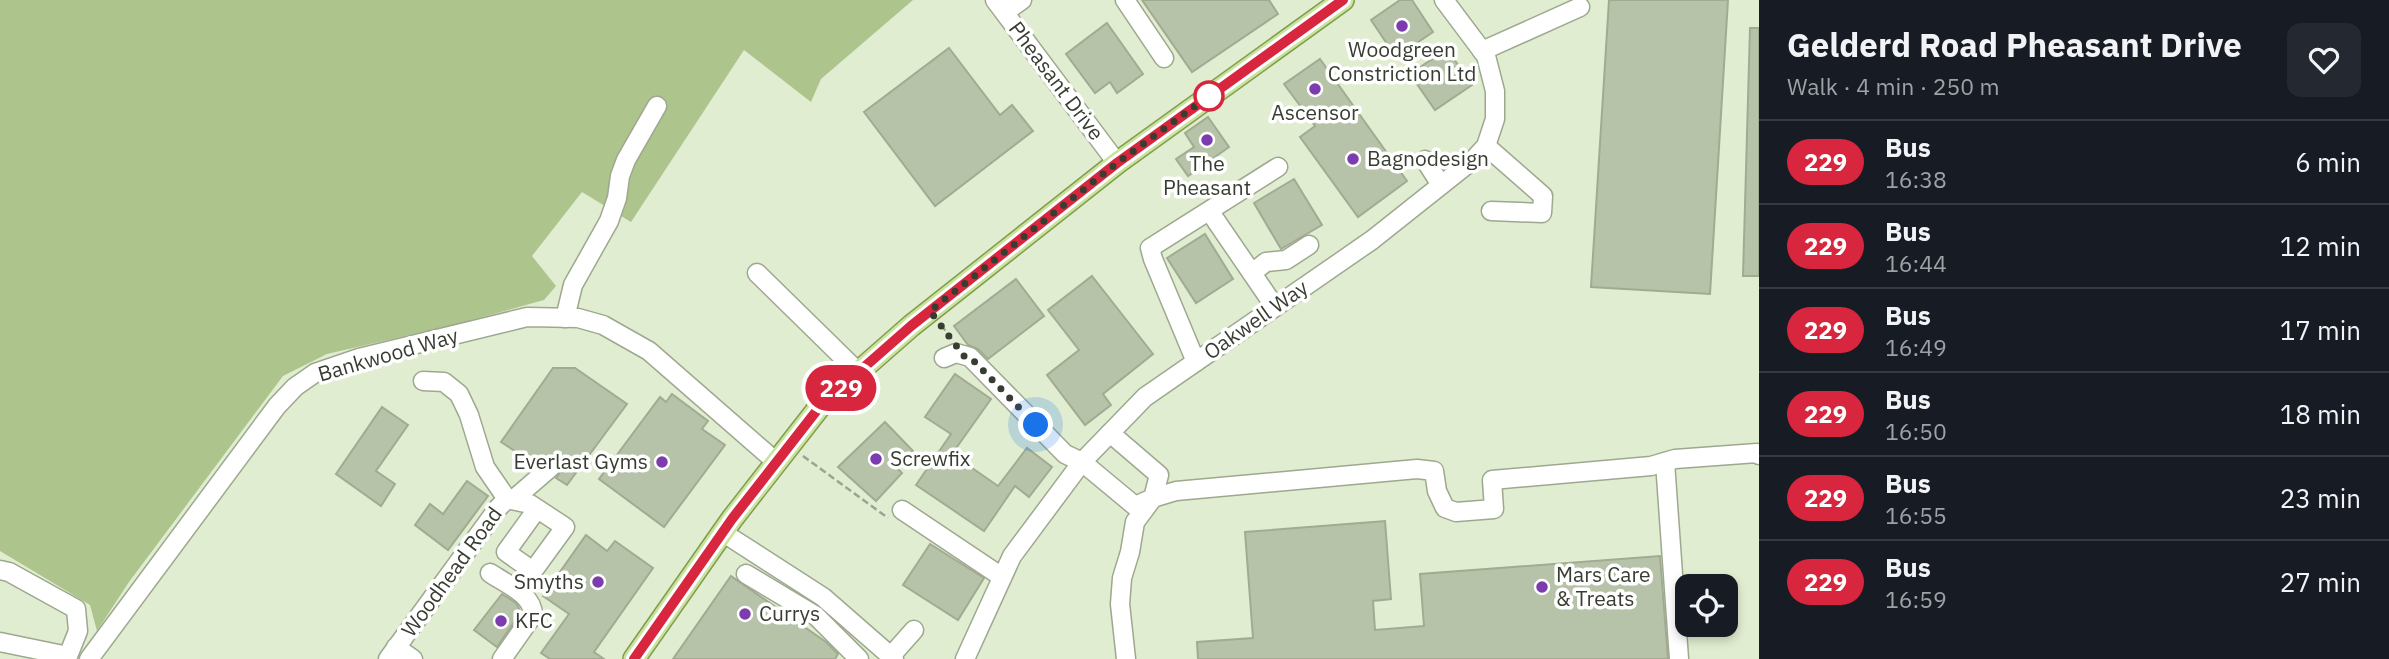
<!DOCTYPE html>
<meta charset="utf-8">
<style>
:root{--surface:#171b24;--page:#242831;--text:#f1f3f6;--muted:#9ea1a6;--line:#363941}
body{margin:0;font-family:"IBM Plex Sans",sans-serif;background:var(--page);color:var(--text);height:100vh;display:flex;flex-direction:column;font-size:26px;white-space:nowrap}
*{box-sizing:border-box;margin:0}
p{font-size:23px;color:var(--muted)}
.icon{flex:none;width:38px;height:38px;fill:none;stroke:currentColor;stroke-width:2;stroke-linecap:round;stroke-linejoin:round}
.map{position:relative;flex:1;overflow:hidden}
.side{display:flex;flex-direction:column;background:var(--surface);width:630px}
.side>*{flex:none}
.badge{padding:0 14px;border-radius:23px;font-size:24px;line-height:46px}
.fabs{position:absolute;left:1675px;top:574px;display:grid;gap:14px}
.fabs a{display:grid;place-items:center;width:63px;height:63px;border-radius:14px;background:var(--surface);box-shadow:0 4px 10px #0003;font-size:35px}
.you{position:absolute;width:35px;height:35px;margin:-18px;border:5px solid #fff;border-radius:50%;background:#1a73e8;box-shadow:0 0 0 10px #1a73e833}
.map>.badge{position:absolute;translate:-50% -50%;box-shadow:0 0 0 4px #fff}
.round{display:grid;place-items:center;flex:none;width:74px;height:74px;border-radius:14px;background:var(--page)}
.headline{display:flex;align-items:center;justify-content:space-between;height:119px;padding:0 28px}
h1{font-size:33px;font-weight:800;line-height:52px}
ul{padding:0;list-style:none}
li{display:flex;align-items:center;gap:21px;height:84px;padding:0 28px;border-top:2px solid var(--line)}
li div{flex:1}
li b{display:block;font-size:26px}
li em{font-style:normal}
li .badge{min-width:77px;font-weight:700;text-align:center}
main{display:flex;flex:1;min-height:0}
.map>svg:first-child{display:block}
</style>
<main>
<div class="map">
<svg width="1759" height="659" viewBox="0 0 1759 659">
<rect width="100%" height="100%" fill="#e1edd1"/>
<polygon fill="#adc48d" points="0,0 913,0 821,79 811,102 744,50 631,222 582,192 532,256 556,286 544,300 457,324 327,354 283,376 129,582 97,631 90,605 0,551"/>
<g fill="#b7c3a8" stroke="#a0ab91" stroke-width="2">
<polygon points="1142,0 1269,0 1278,14 1192,72"/>
<polygon points="1400,0 1412,0 1433,32 1396,57 1371,20"/>
<polygon points="1609,0 1728,0 1710,294 1591,287"/>
<polygon points="1107,23 1143,74 1117,93 1110,82 1095,93 1066,54"/>
<polygon points="1750,28 1759,28 1759,276 1743,276"/>
<polygon points="949,48 1000,115 1012,105 1033,131 935,206 864,112"/>
<polygon points="1447,49 1472,85 1435,110 1410,74"/>
<polygon points="1320,59 1407,181 1358,217 1300,137 1315,126 1284,84"/>
<polygon points="1208,117 1229,147 1188,176 1176,159 1194,147 1185,133"/>
<polygon points="1294,179 1322,225 1281,249 1254,203"/>
<polygon points="1205,234 1233,279 1196,303 1167,258"/>
<polygon points="1092,276 1153,354 1103,394 1111,405 1085,425 1047,375 1079,350 1048,310"/>
<polygon points="1016,279 1044,316 988,359 978,349 968,345 954,326"/>
<polygon points="553,368 575,368 627,404 567,485 556,478 561,471 562,466 555,457 548,456 536,465 501,442"/>
<polygon points="955,374 991,399 952,454 998,486 1027,448 1052,467 1029,497 1015,486 984,531 916,485 951,434 925,417"/>
<polygon points="672,394 708,421 702,429 725,445 664,527 599,479 660,397 666,402"/>
<polygon points="382,407 408,425 376,471 395,484 381,506 336,474"/>
<polygon points="885,422 913,451 896,467 902,473 876,501 838,467"/>
<polygon points="467,481 488,496 448,550 415,525 430,504 443,514"/>
<polygon points="1385,521 1391,599 1373,601 1375,630 1424,626 1420,574 1660,556 1668,659 1198,659 1197,642 1253,638 1245,532"/>
<polygon points="586,535 607,551 615,541 653,568 594,652 604,659 550,659 541,653 569,614 543,596"/>
<polygon points="930,544 984,578 958,620 903,585"/>
<polygon points="731,576 826,642 838,654 835,659 673,659"/>
<polygon points="502,594 516,603 521,612 497,647 474,630"/>
</g>
<g fill="none" stroke-linecap="round" stroke-linejoin="round">
<g stroke="#9da88f" stroke-width="21">
<g id="minor">
<polyline points="995,0 1117,163"/>
<polyline points="1125,0 1164,58"/>
<polyline points="1005,12 1022,0"/>
<polyline points="1482,51 1580,7"/>
<polyline points="1486,146 1543,196 1542,213 1491,211"/>
<polyline points="1425,160 1441,185"/>
<polyline points="1210,212 1275,307"/>
<polyline points="757,273 858,372"/>
<polyline points="1252,273 1266,262 1286,260 1309,245"/>
<polyline points="565,318 573,285 609,221 617,198 620,176 626,160 657,106"/>
<polyline points="944,358 956,353 970,357 1065,454 1082,462 1135,506 1153,498 1159,475 1110,433"/>
<polyline points="1196,362 1153,259 1150,248 1278,167"/>
<polyline points="423,381 444,382 459,394 469,415 485,467 507,499"/>
<polyline points="1665,462 1679,659"/>
<polyline points="514,499 551,467"/>
<polyline points="902,510 1002,577"/>
<polyline points="722,532 823,597 894,659"/>
<polyline points="0,570 9,572 76,609 78,631 68,656 0,642"/>
<path d="M490,573C506,584 533,594 533,615L502,659"/>
<polyline points="746,574 816,616 859,659"/>
<polyline points="396,647 413,659"/>
<polyline points="891,656 914,630"/>
<polyline points="89,659 277,406 295,387 315,373 359,358 527,317 578,318 603,325 649,351 775,461"/>
<polyline points="388,659 498,508 507,499 530,504 565,527 533,571 506,552 537,509"/>
<polyline points="965,659 1012,556 1082,462 1145,397 1372,240 1474,159 1486,146 1495,119 1495,91 1486,56 1444,0"/>
<polyline points="1126,659 1120,604 1122,578 1130,552 1135,522 1153,498 1176,491 1417,469 1434,471 1437,491 1445,508 1456,512 1494,509 1492,480 1651,466 1675,459 1757,453 1759,455"/>
</g>
</g>
<g stroke="#809d4d" stroke-width="24">
<polyline id="major" points="634,659 732,519 821,405 911,326 1117,163 1343,0"/>
</g>
<g stroke="#9ca590" stroke-width="2.5" stroke-dasharray="7 3.5" stroke-linecap="butt">
<polyline points="941,325 952,339"/>
<polyline points="803,456 888,518"/>
</g>
<use href="#minor" stroke="#fff" stroke-width="18"/>
<use href="#major" stroke="#cae39d" stroke-width="21"/>
</g>
<g fill="none" stroke-linecap="round" stroke-linejoin="round">
<g stroke="#fff" stroke-width="16">
<polyline id="line" points="634,659 732,519 821,405 911,326 1117,163 1343,0"/>
</g>
<use href="#line" stroke="#d7263d" stroke-width="10"/>
<polyline stroke="#383d32" stroke-width="7" stroke-dasharray="0 12.6" points="1036,425 970,357 964,356 930,311 1117,163 1209,96"/>
</g>
<g fill="#7c3cb0" stroke="#fff" stroke-width="2.5">
<circle cx="1402" cy="26" r="7"/>
<circle cx="1315" cy="89" r="7"/>
<circle cx="1207" cy="140" r="7"/>
<circle cx="1353" cy="159" r="7"/>
<circle cx="876" cy="459" r="7"/>
<circle cx="662" cy="462" r="7"/>
<circle cx="598" cy="582" r="7"/>
<circle cx="1542" cy="587" r="7"/>
<circle cx="745" cy="614" r="7"/>
<circle cx="501" cy="621" r="7"/>
</g>
<circle fill="#fff" stroke="#d7263d" stroke-width="3.5" cx="1209" cy="96" r="14"/>
<g text-anchor="middle" stroke-width="7" stroke-linejoin="round" paint-order="stroke">
<g font-size="21" fill="#383d32" stroke="#fff" text-anchor="start">
<text x="1402" y="57" text-anchor="middle">Woodgreen<tspan x="1402" dy="24">Constriction Ltd</tspan></text>
<text x="1315" y="120" text-anchor="middle">Ascensor</text>
<text x="1367" y="166">Bagnodesign</text>
<text x="1207" y="171" text-anchor="middle">The<tspan x="1207" dy="24">Pheasant</tspan></text>
<text x="890" y="466">Screwfix</text>
<text x="648" y="469" text-anchor="end">Everlast Gyms</text>
<text x="1556" y="582">Mars Care<tspan x="1556" dy="24">&amp; Treats</tspan></text>
<text x="584" y="589" text-anchor="end">Smyths</text>
<text x="759" y="621">Currys</text>
<text x="515" y="628">KFC</text>
</g>
<g font-size="21" fill="#383d32" stroke="#fff">
<text transform="translate(1056 81) rotate(53)" y="7">Pheasant Drive</text>
<text transform="translate(1256 320) rotate(-35)" y="7">Oakwell Way</text>
<text transform="translate(388 355) rotate(-16)" y="7">Bankwood Way</text>
<text transform="translate(452 572) rotate(-54)" y="7">Woodhead Road</text>
</g>
</g>
</svg>
<div class="fabs">
<a><svg class="icon" aria-label="locate" viewBox="0 0 24 24"><circle cx="12" cy="12" r="6"/><path d="M12 2v4M12 18v4M2 12h4M18 12h4"/></svg></a>
</div>
<div class="you" style="left:1036px;top:425px"></div>
<b class="badge" style="left:841px;top:388px;background:#d7263d;color:#fff">229</b>
</div>
<section class="side">
<div class="headline"><div><h1>Gelderd Road Pheasant Drive</h1><p>Walk · 4 min · 250 m</p></div><a class="round"><svg class="icon" aria-label="heart" viewBox="0 0 24 24"><path d="M12 20l-8-8c-3-5 5-10 8-4 3-6 11-1 8 4z"/></svg></a></div>
<ul>
<li><span class="badge" style="background:#d7263d;color:#fff">229</span><div><b>Bus</b><p>16:38</p></div><em>6 min</em></li>
<li><span class="badge" style="background:#d7263d;color:#fff">229</span><div><b>Bus</b><p>16:44</p></div><em>12 min</em></li>
<li><span class="badge" style="background:#d7263d;color:#fff">229</span><div><b>Bus</b><p>16:49</p></div><em>17 min</em></li>
<li><span class="badge" style="background:#d7263d;color:#fff">229</span><div><b>Bus</b><p>16:50</p></div><em>18 min</em></li>
<li><span class="badge" style="background:#d7263d;color:#fff">229</span><div><b>Bus</b><p>16:55</p></div><em>23 min</em></li>
<li><span class="badge" style="background:#d7263d;color:#fff">229</span><div><b>Bus</b><p>16:59</p></div><em>27 min</em></li>
</ul>
</section>
</main>
